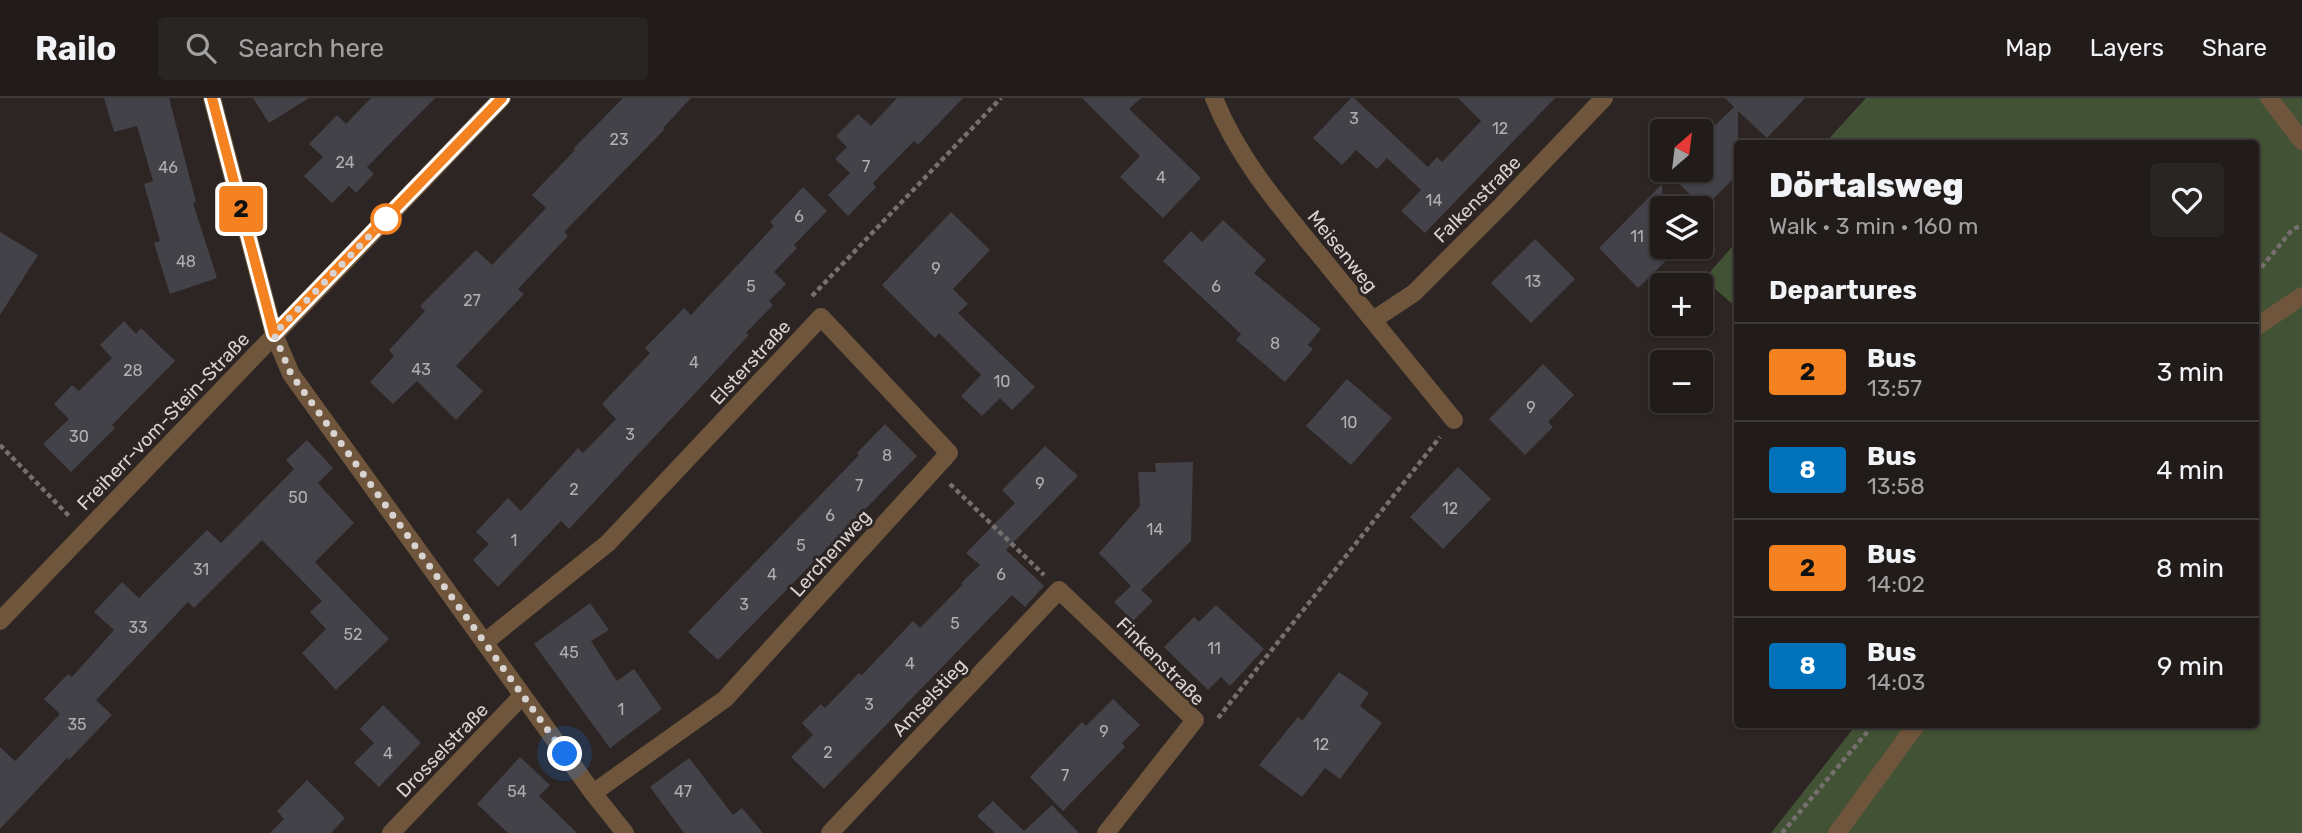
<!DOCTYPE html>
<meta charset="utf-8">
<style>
:root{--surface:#211c1a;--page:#292523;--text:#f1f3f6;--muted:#a2a1a2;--line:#3e3a39}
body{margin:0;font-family:Rubik,sans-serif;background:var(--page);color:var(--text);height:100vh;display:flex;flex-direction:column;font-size:26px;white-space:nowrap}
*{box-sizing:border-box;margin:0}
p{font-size:23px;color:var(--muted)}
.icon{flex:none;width:38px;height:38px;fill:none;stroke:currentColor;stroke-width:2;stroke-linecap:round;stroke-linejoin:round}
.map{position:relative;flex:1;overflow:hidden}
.side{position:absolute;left:1734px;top:42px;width:525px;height:588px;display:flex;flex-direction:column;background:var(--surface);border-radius:7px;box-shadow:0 2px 5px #0004,0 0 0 2px var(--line)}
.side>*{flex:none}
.badge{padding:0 14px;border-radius:5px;font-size:24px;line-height:46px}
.needle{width:46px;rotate:28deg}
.tools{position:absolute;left:1650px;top:21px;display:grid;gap:14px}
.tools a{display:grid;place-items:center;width:63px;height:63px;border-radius:7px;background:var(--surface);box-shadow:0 2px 5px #0004,0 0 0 2px var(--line);font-size:35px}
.you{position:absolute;width:35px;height:35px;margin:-18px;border:5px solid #fff;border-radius:50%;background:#1a73e8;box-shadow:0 0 0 10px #1a73e833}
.map>.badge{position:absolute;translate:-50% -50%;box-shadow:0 0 0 4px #fff}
h2{padding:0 35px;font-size:26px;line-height:63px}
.round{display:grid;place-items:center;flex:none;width:74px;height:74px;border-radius:7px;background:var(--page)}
.overview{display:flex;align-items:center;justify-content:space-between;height:119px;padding:0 35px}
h1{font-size:33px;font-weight:800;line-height:52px}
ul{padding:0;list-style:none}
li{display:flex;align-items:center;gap:21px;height:98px;padding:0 35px;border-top:2px solid var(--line)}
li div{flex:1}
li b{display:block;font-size:26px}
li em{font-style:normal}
li .badge{min-width:77px;font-weight:700;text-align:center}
header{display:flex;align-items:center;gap:42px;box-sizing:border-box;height:98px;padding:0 35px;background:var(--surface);border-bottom:2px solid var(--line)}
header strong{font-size:33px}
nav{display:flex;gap:38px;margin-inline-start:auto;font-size:24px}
.search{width:490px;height:63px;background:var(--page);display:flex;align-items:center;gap:18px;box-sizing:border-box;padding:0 24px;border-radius:7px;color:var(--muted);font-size:26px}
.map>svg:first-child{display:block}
</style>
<header>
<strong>Railo</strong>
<div class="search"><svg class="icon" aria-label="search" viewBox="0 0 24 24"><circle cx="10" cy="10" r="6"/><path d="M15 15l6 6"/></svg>Search here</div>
<nav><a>Map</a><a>Layers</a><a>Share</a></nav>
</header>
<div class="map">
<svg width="2302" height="735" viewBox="0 0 2302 735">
<rect width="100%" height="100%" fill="#2c2523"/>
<g fill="#425235">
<polygon points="1866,0 2302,0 2302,735 1771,735 1856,627 2256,626 2256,46 1825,45"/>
<polygon points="1738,142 1738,211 1704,181"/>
</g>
<g fill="#434249">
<polygon points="104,0 169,0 196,104 193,105 217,180 170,196 154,145 160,143 144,86 153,83 137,28 114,34"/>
<polygon points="253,0 309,0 269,25"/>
<polygon points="371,0 435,0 367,69 374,76 356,95 349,88 332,105 304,78 323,59 309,46 337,17 346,26"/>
<polygon points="623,0 691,0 663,30 665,31 564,134 568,138 518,191 524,196 456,268 483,293 456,322 417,283 393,306 370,284 394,258 389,252 425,213 420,208 476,152 492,167 546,110 532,97 575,52 574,50"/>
<polygon points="897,0 963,0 918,47 914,43 873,85 876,89 848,118 828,97 850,75 835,61 847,49 836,38 858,16 871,28"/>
<polygon points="1082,0 1141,0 1129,11 1201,80 1163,120 1120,79 1140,58"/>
<polygon points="1351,0 1354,0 1428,69 1437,59 1442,64 1481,23 1458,0 1555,0 1425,135 1401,113 1421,92 1387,60 1377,71 1356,52 1342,67 1313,40"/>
<polygon points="1725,0 1805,0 1767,40 1738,13 1738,76 1704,110 1665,72 1701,72 1701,41 1734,9"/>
<polygon points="1662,86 1662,149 1680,149 1638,190 1599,150"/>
<polygon points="803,89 827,113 794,147 797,150 774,174 786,186 769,203 773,207 746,235 749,237 569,431 561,423 498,489 473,462 489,446 476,434 508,400 521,413 578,350 583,355 616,321 602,306 650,255 645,250 684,210 691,217 774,128 770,124"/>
<polygon points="951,114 990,152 953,191 968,206 958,215 1035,289 1012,312 1000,300 982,318 961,298 981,277 939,235 935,240 882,187"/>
<polygon points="1223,122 1266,162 1254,175 1321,231 1308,247 1313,251 1285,284 1236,242 1241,236 1163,163 1191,133 1202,144"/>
<polygon points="0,134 38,157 0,217"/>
<polygon points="1535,141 1575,181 1531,225 1491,185"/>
<polygon points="124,223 136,236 141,230 175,263 112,327 115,330 71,374 43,346 69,321 54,306 72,287 79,293 112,260 100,247"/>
<polygon points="1543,266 1574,297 1548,324 1553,329 1525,357 1489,321"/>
<polygon points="1347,281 1392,320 1351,367 1306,328"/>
<polygon points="885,326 917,358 718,562 688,534 859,357 857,355"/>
<polygon points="307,342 333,370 318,385 354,425 315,464 389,541 336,592 302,555 326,531 310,514 322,503 262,442 194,510 188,504 96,602 112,617 69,662 67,660 0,731 0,649 15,663 60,616 44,601 68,576 72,579 114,532 94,514 122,484 139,500 207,432 221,445 294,371 286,362"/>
<polygon points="1045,348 1078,378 1006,452 1044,488 1025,509 1012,497 824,691 791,659 813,637 802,625 821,606 825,610 859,575 862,577 913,523 920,530 963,486 961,485 980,467 966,455 1015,405 1002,392"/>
<polygon points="1193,364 1191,443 1141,492 1153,503 1133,523 1114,504 1131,488 1099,455 1140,408 1138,374 1156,374 1155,365"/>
<polygon points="1458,369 1491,401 1443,451 1410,419"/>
<polygon points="590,505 609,532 591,543 617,583 634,571 662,611 610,650 534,546"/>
<polygon points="1216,507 1264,551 1230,588 1221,579 1208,592 1164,549 1194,519 1199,524"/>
<polygon points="1339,574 1369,595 1360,608 1382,625 1340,681 1325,670 1302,699 1259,667 1298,619 1302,623"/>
<polygon points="1113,601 1140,627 1122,645 1125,649 1063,713 1030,679 1082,624 1086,628"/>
<polygon points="383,607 421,645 379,689 354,665 374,645 360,631"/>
<polygon points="520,659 550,687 539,698 577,735 508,735 477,706"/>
<polygon points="689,660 733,717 742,710 763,735 684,735 650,689"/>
<polygon points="307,682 345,720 331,735 270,735 284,721 277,713"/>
<polygon points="993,703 1024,733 1052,707 1079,735 995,735 977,718"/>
</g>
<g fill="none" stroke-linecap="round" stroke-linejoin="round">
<g stroke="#756f6d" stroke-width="4.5" stroke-dasharray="5 3.5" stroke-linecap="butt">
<polyline points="2256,176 2292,132 2302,127"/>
<polyline points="812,198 1001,0"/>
<polyline points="0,347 70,419"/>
<polyline points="950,386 1044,477"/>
<polyline points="1218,620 1440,339"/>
<polyline points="1782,735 1874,626"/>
</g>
<g stroke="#6e553b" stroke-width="18">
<polyline points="212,0 274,236 291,276 593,695 625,735"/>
<path d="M1214,0C1238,61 1281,110 1322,160C1366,214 1410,268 1454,322"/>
<polyline points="2269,0 2302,43"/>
<polyline points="1373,222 1414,195 1502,107 1604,0"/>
<polyline points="2256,229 2302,198"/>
<polyline points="0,523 502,0"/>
<polyline points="485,544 608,445 821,219 949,355 725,601 593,695"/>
<polyline points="391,735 522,598"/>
<polyline points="830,735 1059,492 1195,622 1106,735"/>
<polyline points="1837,735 1917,626"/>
</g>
</g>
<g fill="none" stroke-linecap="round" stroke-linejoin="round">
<g stroke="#fff" stroke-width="16">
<polyline id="line" points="212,0 274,236 502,0"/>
</g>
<use href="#line" stroke="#f58220" stroke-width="10"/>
<polyline stroke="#d8d3d1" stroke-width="7" stroke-dasharray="0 12.6" points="386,121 274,236 291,276 565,656"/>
</g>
<circle fill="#fff" stroke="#f58220" stroke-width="3.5" cx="386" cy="121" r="14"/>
<g text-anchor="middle" stroke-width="6" stroke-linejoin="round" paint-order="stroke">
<g font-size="16" fill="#b3afaf">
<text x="1354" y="26">3</text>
<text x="1500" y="36">12</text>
<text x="619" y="47">23</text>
<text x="345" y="70">24</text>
<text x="866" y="74">7</text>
<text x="168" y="75">46</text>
<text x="1161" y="85">4</text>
<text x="1434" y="108">14</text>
<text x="799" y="124">6</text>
<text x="1637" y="144">11</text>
<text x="186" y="169">48</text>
<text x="936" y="176">9</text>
<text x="1533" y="189">13</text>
<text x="751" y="194">5</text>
<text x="1216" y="194">6</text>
<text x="472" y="208">27</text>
<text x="1275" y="251">8</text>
<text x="694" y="270">4</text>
<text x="421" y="277">43</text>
<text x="133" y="278">28</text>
<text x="1002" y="289">10</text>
<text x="1531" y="315">9</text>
<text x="1349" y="330">10</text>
<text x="630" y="342">3</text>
<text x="79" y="344">30</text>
<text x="887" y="363">8</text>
<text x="1040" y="391">9</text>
<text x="859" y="393">7</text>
<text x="574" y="397">2</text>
<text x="298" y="405">50</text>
<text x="1450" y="416">12</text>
<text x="830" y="423">6</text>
<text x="1155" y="437">14</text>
<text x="514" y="448">1</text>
<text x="801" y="453">5</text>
<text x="201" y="477">31</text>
<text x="772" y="482">4</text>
<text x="1001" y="482">6</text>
<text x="744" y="512">3</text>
<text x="955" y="531">5</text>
<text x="138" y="535">33</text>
<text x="353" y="542">52</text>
<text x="1214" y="556">11</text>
<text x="569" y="560">45</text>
<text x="910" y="571">4</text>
<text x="869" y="612">3</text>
<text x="621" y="617">1</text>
<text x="77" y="632">35</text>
<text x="1104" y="639">9</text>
<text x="1321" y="652">12</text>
<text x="828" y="660">2</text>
<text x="388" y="661">4</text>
<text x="1065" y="683">7</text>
<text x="517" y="699">54</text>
<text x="683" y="699">47</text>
</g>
<g font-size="19" fill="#d8d3d1" stroke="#2c2523">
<text transform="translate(1477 101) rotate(-45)" y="7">Falkenstraße</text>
<text transform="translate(1343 153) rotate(51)" y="7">Meisenweg</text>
<text transform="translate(750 264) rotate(-47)" y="7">Elsterstraße</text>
<text transform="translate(163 323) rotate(-46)" y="7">Freiherr-vom-Stein-Straße</text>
<text transform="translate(830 455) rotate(-48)" y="7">Lerchenweg</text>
<text transform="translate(1161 563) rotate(45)" y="7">Finkenstraße</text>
<text transform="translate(929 599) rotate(-47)" y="7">Amselstieg</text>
<text transform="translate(442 652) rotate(-46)" y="7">Drosselstraße</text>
</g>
</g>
</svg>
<div class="tools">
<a><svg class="needle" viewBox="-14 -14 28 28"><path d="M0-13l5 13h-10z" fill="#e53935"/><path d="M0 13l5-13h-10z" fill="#a2a1a2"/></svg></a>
<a><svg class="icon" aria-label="layers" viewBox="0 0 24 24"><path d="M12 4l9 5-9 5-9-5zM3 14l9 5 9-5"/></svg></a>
<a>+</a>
<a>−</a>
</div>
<div class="you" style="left:565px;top:656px"></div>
<b class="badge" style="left:241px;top:111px;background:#f58220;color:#111">2</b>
<section class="side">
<div class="overview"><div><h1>Dörtalsweg</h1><p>Walk · 3 min · 160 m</p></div><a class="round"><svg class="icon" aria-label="heart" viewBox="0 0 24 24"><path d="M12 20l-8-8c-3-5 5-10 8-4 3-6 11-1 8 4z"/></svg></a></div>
<h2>Departures</h2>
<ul>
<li><span class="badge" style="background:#f58220;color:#111">2</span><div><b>Bus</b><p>13:57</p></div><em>3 min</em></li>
<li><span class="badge" style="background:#0072bc;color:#fff">8</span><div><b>Bus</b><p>13:58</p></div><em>4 min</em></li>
<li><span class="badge" style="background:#f58220;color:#111">2</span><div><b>Bus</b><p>14:02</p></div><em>8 min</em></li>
<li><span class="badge" style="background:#0072bc;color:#fff">8</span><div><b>Bus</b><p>14:03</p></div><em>9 min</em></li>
</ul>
</section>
</div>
